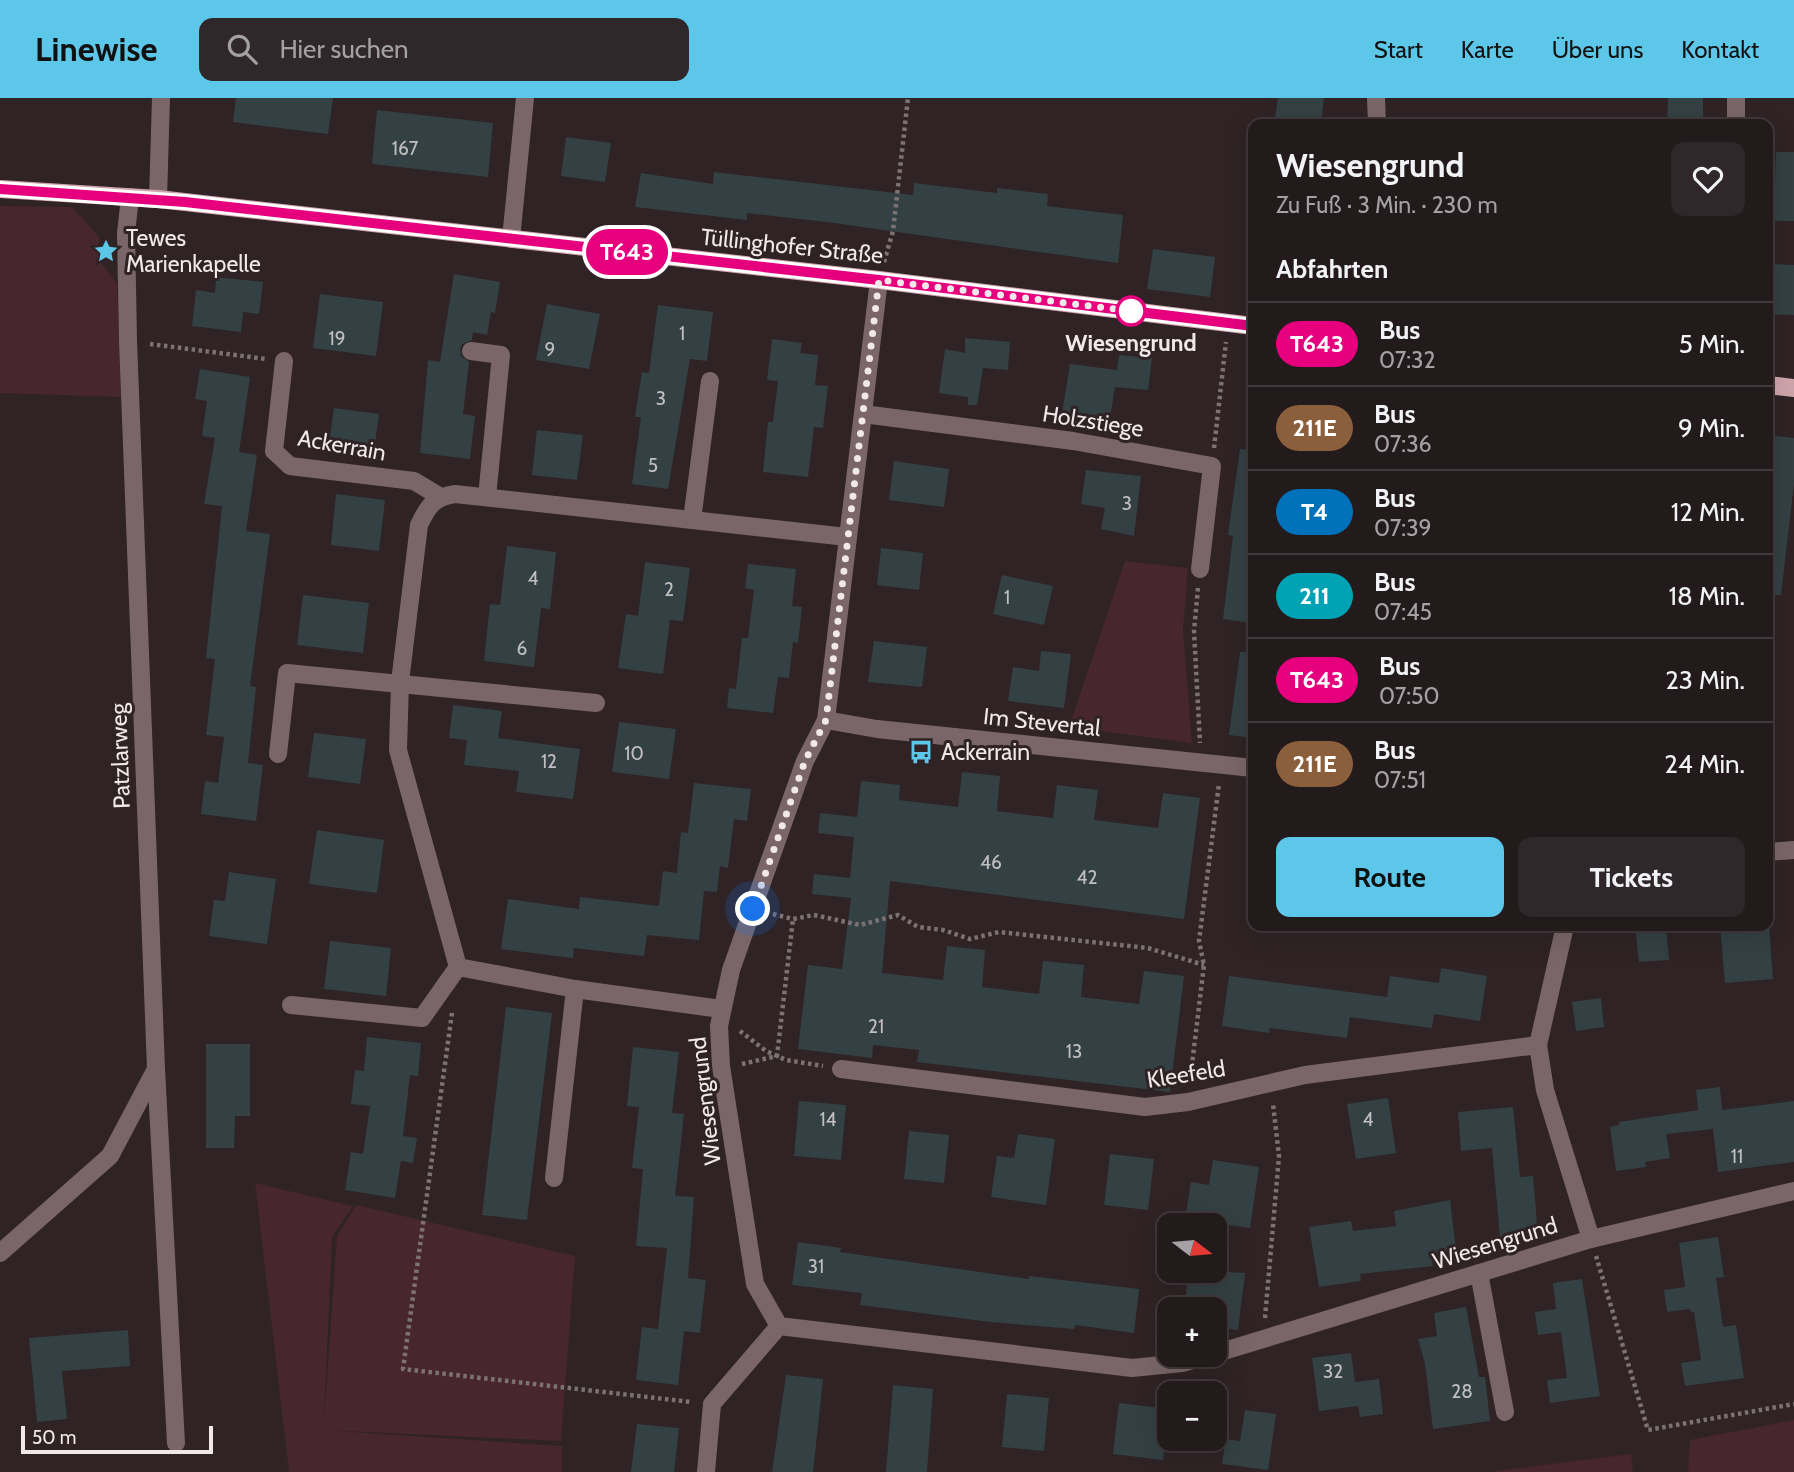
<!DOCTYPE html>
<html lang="de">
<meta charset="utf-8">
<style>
:root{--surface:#231a1c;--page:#2f2729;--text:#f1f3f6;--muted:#a3a1a3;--line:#40383b;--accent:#5cc7e8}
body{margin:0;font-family:Cabin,sans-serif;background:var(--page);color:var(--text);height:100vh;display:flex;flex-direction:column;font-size:26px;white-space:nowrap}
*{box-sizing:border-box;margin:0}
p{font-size:23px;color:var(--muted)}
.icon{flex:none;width:38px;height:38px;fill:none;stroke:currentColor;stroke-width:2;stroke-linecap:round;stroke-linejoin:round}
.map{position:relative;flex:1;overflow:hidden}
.panel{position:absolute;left:1248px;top:21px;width:525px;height:812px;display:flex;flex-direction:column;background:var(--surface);border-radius:14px;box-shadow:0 7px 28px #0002,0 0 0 2px var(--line)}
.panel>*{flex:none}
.badge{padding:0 14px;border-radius:23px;font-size:24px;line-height:46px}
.needle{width:46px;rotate:106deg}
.buttons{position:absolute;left:1157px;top:1115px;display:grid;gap:14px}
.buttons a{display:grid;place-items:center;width:70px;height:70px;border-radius:14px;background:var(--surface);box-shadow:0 7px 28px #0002,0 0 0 2px var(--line);font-size:35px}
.scale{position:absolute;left:21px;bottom:18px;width:192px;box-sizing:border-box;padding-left:7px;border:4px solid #f0e8e9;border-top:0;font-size:19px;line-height:24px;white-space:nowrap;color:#f0e8e9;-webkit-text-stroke:5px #2f2325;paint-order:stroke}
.you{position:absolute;width:35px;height:35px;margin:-18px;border:5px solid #fff;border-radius:50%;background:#1a73e8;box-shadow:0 0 0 10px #1a73e833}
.map>.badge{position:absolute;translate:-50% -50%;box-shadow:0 0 0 4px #fff}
h2{padding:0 28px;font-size:26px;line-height:63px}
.round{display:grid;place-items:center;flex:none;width:74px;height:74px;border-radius:14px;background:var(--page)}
.overview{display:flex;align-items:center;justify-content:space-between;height:119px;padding:0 28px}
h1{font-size:33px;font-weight:700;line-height:52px}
.cta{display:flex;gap:14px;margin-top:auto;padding:14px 28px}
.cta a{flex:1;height:80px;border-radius:14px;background:var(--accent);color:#111;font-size:28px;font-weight:700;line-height:80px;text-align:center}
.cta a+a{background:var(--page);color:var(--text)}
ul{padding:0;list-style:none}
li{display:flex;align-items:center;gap:21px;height:84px;padding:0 28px;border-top:2px solid var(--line)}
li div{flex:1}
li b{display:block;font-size:26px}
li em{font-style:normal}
li .badge{min-width:77px;font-weight:700;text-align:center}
header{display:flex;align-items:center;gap:42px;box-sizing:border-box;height:98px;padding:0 35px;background:var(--accent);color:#111}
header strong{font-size:33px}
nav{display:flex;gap:38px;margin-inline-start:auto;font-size:24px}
.search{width:490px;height:63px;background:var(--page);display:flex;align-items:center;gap:18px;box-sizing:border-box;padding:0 24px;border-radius:14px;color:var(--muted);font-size:26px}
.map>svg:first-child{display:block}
</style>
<header>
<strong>Linewise</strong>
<div class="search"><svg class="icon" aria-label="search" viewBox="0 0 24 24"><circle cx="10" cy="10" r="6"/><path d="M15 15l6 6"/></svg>Hier suchen</div>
<nav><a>Start</a><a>Karte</a><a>Über uns</a><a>Kontakt</a></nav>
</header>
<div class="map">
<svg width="1794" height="1374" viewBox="0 0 1794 1374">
<rect width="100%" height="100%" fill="#2f2325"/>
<g fill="#47262d">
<polygon points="0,108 72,109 99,139 99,162 117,186 121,299 0,295"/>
<polygon points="1125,463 1188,470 1183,532 1192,645 1069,629"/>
<polygon points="255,1085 353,1108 332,1139 324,1324 337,1138 356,1107 575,1158 561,1343 323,1332 562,1348 562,1374 289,1374"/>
<polygon points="1794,1322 1794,1374 1688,1374 1690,1342"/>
<polygon points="1631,1356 1633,1374 1489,1374 1630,1356"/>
</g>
<g fill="#334044">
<polygon points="236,0 333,0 328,36 233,24"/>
<polygon points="1278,0 1324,0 1321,26 1275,20"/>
<polygon points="1668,0 1703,0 1703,26 1667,26"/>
<polygon points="377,12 493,25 488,79 372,66"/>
<polygon points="566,39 611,45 605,84 561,78"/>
<polygon points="1776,54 1794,54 1794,123 1774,123"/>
<polygon points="714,74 913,97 914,85 997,95 997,90 1048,96 1047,108 1123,117 1118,165 827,124 747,115 747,122 635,109 641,75 713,86"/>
<polygon points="1153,151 1215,159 1210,199 1147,191"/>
<polygon points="1770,166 1794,167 1794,217 1768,216"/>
<polygon points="454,176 500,184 495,215 491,214 487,237 473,234 472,242 462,246 460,251 461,258 469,264 463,316 475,318 470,361 420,355 428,262 440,264"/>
<polygon points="216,179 263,184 259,216 243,214 241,234 192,228 196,192 215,195"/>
<polygon points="320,196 383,204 376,258 313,250"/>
<polygon points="547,206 600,216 589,271 536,262"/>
<polygon points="658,207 713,214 707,263 690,261 668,391 632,386 641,319 635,319 642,274 649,275"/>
<polygon points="965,240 1010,244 1008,272 983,270 977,307 968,307 968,299 939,295 945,251 965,255"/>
<polygon points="772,241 802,245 800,255 818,257 815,287 828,288 823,330 814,329 808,379 763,374 768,324 773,324 778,283 767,282"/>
<polygon points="1119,257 1152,260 1148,292 1115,289 1110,320 1062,315 1070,266 1117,272"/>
<polygon points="200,271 250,279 239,354 257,357 246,433 270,436 250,588 256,589 248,665 263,667 256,723 201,716 205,683 218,685 224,639 206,637 215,561 206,560 222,408 204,406 215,340 202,338 207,303 195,301"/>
<polygon points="334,310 379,316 373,360 328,354"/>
<polygon points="537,332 583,337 577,382 532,377"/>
<polygon points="1768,337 1794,340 1794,385 1781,497 1768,497"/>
<polygon points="1240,351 1253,352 1253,525 1223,521 1233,438 1228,437"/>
<polygon points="894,363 949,371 944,409 889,402"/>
<polygon points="1086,372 1141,378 1134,438 1101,431 1105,410 1081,406"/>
<polygon points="336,396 385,402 379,453 331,447"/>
<polygon points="507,448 556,454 550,511 541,510 534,569 484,563 490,506 500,507"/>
<polygon points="881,450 923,455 919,492 877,487"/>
<polygon points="645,464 690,470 683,523 670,522 663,576 618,570 626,516 638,518"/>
<polygon points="748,466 796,471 792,508 802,509 798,545 793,544 789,580 778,579 773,615 727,610 729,590 736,591 742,540 748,540 754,492 745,490"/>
<polygon points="1002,477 1053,488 1044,527 993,516"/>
<polygon points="303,497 369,505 363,555 297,547"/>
<polygon points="874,543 927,549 922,589 868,584"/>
<polygon points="1041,553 1071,556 1064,610 1008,603 1013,569 1039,573"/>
<polygon points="1240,554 1253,554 1253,640 1229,637"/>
<polygon points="453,607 502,613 498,640 580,651 573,701 516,694 519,673 464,667 467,642 449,640"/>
<polygon points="619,624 676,631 669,681 612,674"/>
<polygon points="314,635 366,641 360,686 308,679"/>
<polygon points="962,674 1000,678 997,713 1053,720 1057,687 1098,692 1094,722 1158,730 1163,695 1200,700 1184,821 890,783 882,875 943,882 947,848 985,852 982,889 1039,896 1043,863 1084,867 1081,899 1139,906 1144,873 1184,878 1170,994 917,964 919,952 873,947 872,960 798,951 808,867 842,871 851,800 812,796 814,776 850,780 854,739 818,735 820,715 857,719 861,683 900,687 899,702 958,709"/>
<polygon points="694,685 751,691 747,723 734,721 728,770 720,768 717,794 704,793 699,842 647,837 644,858 574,850 573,860 501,851 508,801 579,811 580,799 659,808 663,773 677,775 681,734 688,735"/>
<polygon points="317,732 384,742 377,795 309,786"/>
<polygon points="229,774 276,781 267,846 209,838 214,802 225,803"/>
<polygon points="1635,828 1666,828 1669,862 1639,864"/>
<polygon points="1720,828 1769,828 1773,881 1725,885"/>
<polygon points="330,843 391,850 386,898 324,891"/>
<polygon points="1441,870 1487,878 1480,923 1434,916 1432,930 1350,919 1347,940 1270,930 1269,935 1222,928 1229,878 1387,899 1390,878 1439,885"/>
<polygon points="1601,900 1604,929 1576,933 1572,904"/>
<polygon points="506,909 552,915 527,1122 482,1117"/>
<polygon points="367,939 421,945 418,978 410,977 403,1038 417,1040 413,1065 401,1063 395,1100 345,1092 351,1054 363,1056 370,1008 351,1006 355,972 364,973"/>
<polygon points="206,946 250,946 250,1018 235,1018 234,1050 206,1050"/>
<polygon points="633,949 679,954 672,1015 684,1016 675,1098 694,1099 688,1180 706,1182 700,1235 684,1233 678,1287 636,1282 642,1229 658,1231 667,1150 636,1148 643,1071 632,1070 639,1009 627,1008"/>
<polygon points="1720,989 1722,1012 1794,1003 1794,1064 1718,1074 1713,1031 1666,1036 1670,1060 1645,1064 1646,1069 1616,1073 1610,1029 1619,1027 1619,1024 1698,1012 1696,992"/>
<polygon points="1388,1000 1396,1055 1356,1061 1347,1006"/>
<polygon points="799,1003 846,1007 841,1062 794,1058"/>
<polygon points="1513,1009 1520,1079 1533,1078 1538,1136 1500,1140 1492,1050 1461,1053 1458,1014"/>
<polygon points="909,1033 949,1037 944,1085 904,1081"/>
<polygon points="1018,1036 1055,1041 1046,1107 991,1099 997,1058 1014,1060"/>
<polygon points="1110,1056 1154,1061 1148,1112 1104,1107"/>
<polygon points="1213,1062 1259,1069 1250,1130 1185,1121 1191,1084 1209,1087"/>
<polygon points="1450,1102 1457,1160 1432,1163 1433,1168 1360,1176 1361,1183 1319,1189 1309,1129 1351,1123 1353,1133 1396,1128 1394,1113"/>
<polygon points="1718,1139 1724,1179 1716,1180 1723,1229 1736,1227 1744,1280 1685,1288 1681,1265 1701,1262 1694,1214 1691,1214 1690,1211 1667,1214 1664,1192 1685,1189 1679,1145"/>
<polygon points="798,1144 841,1150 840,1154 1029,1181 1029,1178 1139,1191 1134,1235 1075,1227 1074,1231 990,1224 860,1207 862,1195 792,1187"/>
<polygon points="1189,1172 1245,1175 1238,1232 1214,1229 1214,1211 1184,1211"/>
<polygon points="1582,1181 1600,1298 1550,1305 1547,1282 1567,1280 1561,1234 1538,1237 1535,1214 1556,1211 1553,1185"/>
<polygon points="1466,1209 1479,1279 1485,1279 1490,1323 1433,1331 1425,1266 1418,1241 1437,1238 1434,1215"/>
<polygon points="128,1232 130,1268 62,1273 67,1321 37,1324 29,1240"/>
<polygon points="1351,1255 1355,1284 1379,1281 1383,1316 1360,1319 1358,1308 1319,1313 1312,1260"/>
<polygon points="786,1277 823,1281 813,1374 772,1374"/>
<polygon points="893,1287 933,1291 927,1374 886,1374"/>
<polygon points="1007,1296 1049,1300 1044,1353 1002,1349"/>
<polygon points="1119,1305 1169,1311 1163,1362 1113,1356"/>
<polygon points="1245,1312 1276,1316 1268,1372 1222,1366 1226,1341 1240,1343"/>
<polygon points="637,1326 679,1330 674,1374 631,1374"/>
</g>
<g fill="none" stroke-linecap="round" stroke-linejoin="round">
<g stroke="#7c7274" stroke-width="4.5" stroke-dasharray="3.5 3.5" stroke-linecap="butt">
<polyline points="884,164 893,133 908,0"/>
<polyline points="150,246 266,261"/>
<polyline points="1214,350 1226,244"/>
<polyline points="1198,490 1194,533 1200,645"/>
<polyline points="773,816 793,821 814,817 860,827 898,817 918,829 943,832 970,841 999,834 1148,850 1204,867"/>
<polyline points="452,915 403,1271 691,1304"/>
<polyline points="740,933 766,953 786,962 823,968"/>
<polyline points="742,966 777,958 793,821"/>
<polyline points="1190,983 1204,867 1199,843 1219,686"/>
<polyline points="1596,1158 1648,1332 1794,1306"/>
<polyline points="1265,1220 1279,1058 1273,1006"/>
</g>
<g stroke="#7a6669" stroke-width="18">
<polyline points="1376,0 1377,26"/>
<polyline points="1736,0 1736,26"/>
<polyline points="130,99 126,135 128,243 156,971 176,1345"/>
<polyline points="158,101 161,0"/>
<polyline points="511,141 525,0"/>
<polyline points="879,182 826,622 805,663 731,872 719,928 721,968 755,1186 779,1228 1132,1270 1182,1265 1213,1256"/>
<polyline points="471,253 501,257 487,399"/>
<polyline points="284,263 274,353 290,368 414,383 439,398"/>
<polyline points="863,316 1073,343 1212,368 1200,471"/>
<polyline points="692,422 710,283"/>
<polyline points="826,622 877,631 1253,670"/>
<polyline points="278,656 287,575 596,605"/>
<polyline points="1768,754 1794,752"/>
<polyline points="1565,828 1538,947 1545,992 1591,1141"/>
<polyline points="291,907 422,920 458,869"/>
<path d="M721,911L575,891L458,869L398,652L400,584L419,427C428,408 434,399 455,396L847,439"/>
<polyline points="841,971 1145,1009 1188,1004 1305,977 1538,947"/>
<polyline points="554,1080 575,891"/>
<polyline points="0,1155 110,1058 156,971"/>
<polyline points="1479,1175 1505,1314"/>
<polyline points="1214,1256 1591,1141 1794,1093"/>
<polyline points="706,1374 712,1306 779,1228"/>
</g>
<g stroke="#cfa5ac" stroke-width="18">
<polyline points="0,91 158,101 879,182 1253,228"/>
<polyline points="1768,287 1794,290"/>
</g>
</g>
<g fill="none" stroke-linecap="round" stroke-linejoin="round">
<g stroke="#fff" stroke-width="16">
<polyline id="line" points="0,91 185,104 879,182 1253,228"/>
</g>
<use href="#line" stroke="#e6007e" stroke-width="10"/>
<polyline stroke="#f0e8e9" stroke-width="7" stroke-dasharray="0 12.6" points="753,811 805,663 826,622 879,182 1131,213"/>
</g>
<defs>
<g id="sight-bare" transform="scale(1.89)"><path d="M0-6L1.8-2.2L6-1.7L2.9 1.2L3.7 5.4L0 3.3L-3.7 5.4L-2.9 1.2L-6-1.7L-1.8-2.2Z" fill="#5cc7e8" stroke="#2f2325" stroke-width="2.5" paint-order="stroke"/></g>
<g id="bus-bare" transform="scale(1.89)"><path d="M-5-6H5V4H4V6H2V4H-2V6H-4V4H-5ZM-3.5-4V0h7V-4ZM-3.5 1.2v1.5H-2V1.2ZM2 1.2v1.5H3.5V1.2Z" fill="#5cc7e8" stroke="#2f2325" stroke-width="2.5" paint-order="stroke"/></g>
</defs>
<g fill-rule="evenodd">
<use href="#sight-bare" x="106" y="153"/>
<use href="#bus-bare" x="921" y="654"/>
</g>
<circle fill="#fff" stroke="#e6007e" stroke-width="3.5" cx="1131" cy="213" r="14"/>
<g text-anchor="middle" stroke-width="6" stroke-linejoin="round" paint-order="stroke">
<g font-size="19" fill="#c1bec0">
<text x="405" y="57">167</text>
<text x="682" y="242">1</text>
<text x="337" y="247">19</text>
<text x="550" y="258">9</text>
<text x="661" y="307">3</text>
<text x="653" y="374">5</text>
<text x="1127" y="412">3</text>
<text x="533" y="487">4</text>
<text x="669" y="498">2</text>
<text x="1007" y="506">1</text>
<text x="522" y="557">6</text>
<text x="634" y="662">10</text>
<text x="549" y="670">12</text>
<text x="991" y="771">46</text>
<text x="1087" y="786">42</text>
<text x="876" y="935">21</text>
<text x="1074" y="960">13</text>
<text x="828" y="1028">14</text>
<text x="1368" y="1028">4</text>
<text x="1737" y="1065">11</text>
<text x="816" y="1175">31</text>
<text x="1333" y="1280">32</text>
<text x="1462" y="1300">28</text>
</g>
<g font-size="23" fill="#f0e8e9" stroke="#2f2325" text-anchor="start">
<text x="126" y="148">Tewes<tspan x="126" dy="26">Marienkapelle</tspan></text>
<text x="941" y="662">Ackerrain</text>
</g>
<g font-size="23" fill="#f0e8e9" stroke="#2f2325">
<text transform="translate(792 148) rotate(6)" y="8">Tüllinghofer Straße</text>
<text transform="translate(1093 323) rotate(9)" y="8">Holzstiege</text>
<text transform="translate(342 347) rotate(10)" y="8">Ackerrain</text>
<text transform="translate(1042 624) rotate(6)" y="8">Im Stevertal</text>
<text transform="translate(120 658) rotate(-92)" y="8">Patzlarweg</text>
<text transform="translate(1186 976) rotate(-9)" y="8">Kleefeld</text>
<text transform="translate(705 1003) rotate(-97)" y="8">Wiesengrund</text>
<text transform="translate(1495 1145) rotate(-17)" y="8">Wiesengrund</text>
</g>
<g font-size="23" font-weight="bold" fill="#f0e8e9" stroke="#2f2325">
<text x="1131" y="253">Wiesengrund</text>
</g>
</g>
</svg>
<div class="buttons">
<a><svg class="needle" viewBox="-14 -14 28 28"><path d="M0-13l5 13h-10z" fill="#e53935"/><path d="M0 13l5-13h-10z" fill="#a3a1a3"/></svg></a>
<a>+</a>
<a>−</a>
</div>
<div class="scale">50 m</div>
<div class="you" style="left:753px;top:811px"></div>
<b class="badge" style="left:627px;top:154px;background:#e6007e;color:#fff">T643</b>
<section class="panel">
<div class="overview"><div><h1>Wiesengrund</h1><p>Zu Fuß · 3 Min. · 230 m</p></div><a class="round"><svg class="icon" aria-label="heart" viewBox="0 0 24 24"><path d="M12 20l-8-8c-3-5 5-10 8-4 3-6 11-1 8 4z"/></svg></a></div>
<h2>Abfahrten</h2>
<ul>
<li><span class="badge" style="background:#e6007e;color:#fff">T643</span><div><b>Bus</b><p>07:32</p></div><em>5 Min.</em></li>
<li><span class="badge" style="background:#8b5e3c;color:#fff">211E</span><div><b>Bus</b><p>07:36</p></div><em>9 Min.</em></li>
<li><span class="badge" style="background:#0072bc;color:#fff">T4</span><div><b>Bus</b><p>07:39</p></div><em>12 Min.</em></li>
<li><span class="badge" style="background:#00a3b4;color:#fff">211</span><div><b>Bus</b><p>07:45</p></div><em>18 Min.</em></li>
<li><span class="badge" style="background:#e6007e;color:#fff">T643</span><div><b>Bus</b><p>07:50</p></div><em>23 Min.</em></li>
<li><span class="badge" style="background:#8b5e3c;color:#fff">211E</span><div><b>Bus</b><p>07:51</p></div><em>24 Min.</em></li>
</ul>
<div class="cta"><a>Route</a><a>Tickets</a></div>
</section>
</div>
